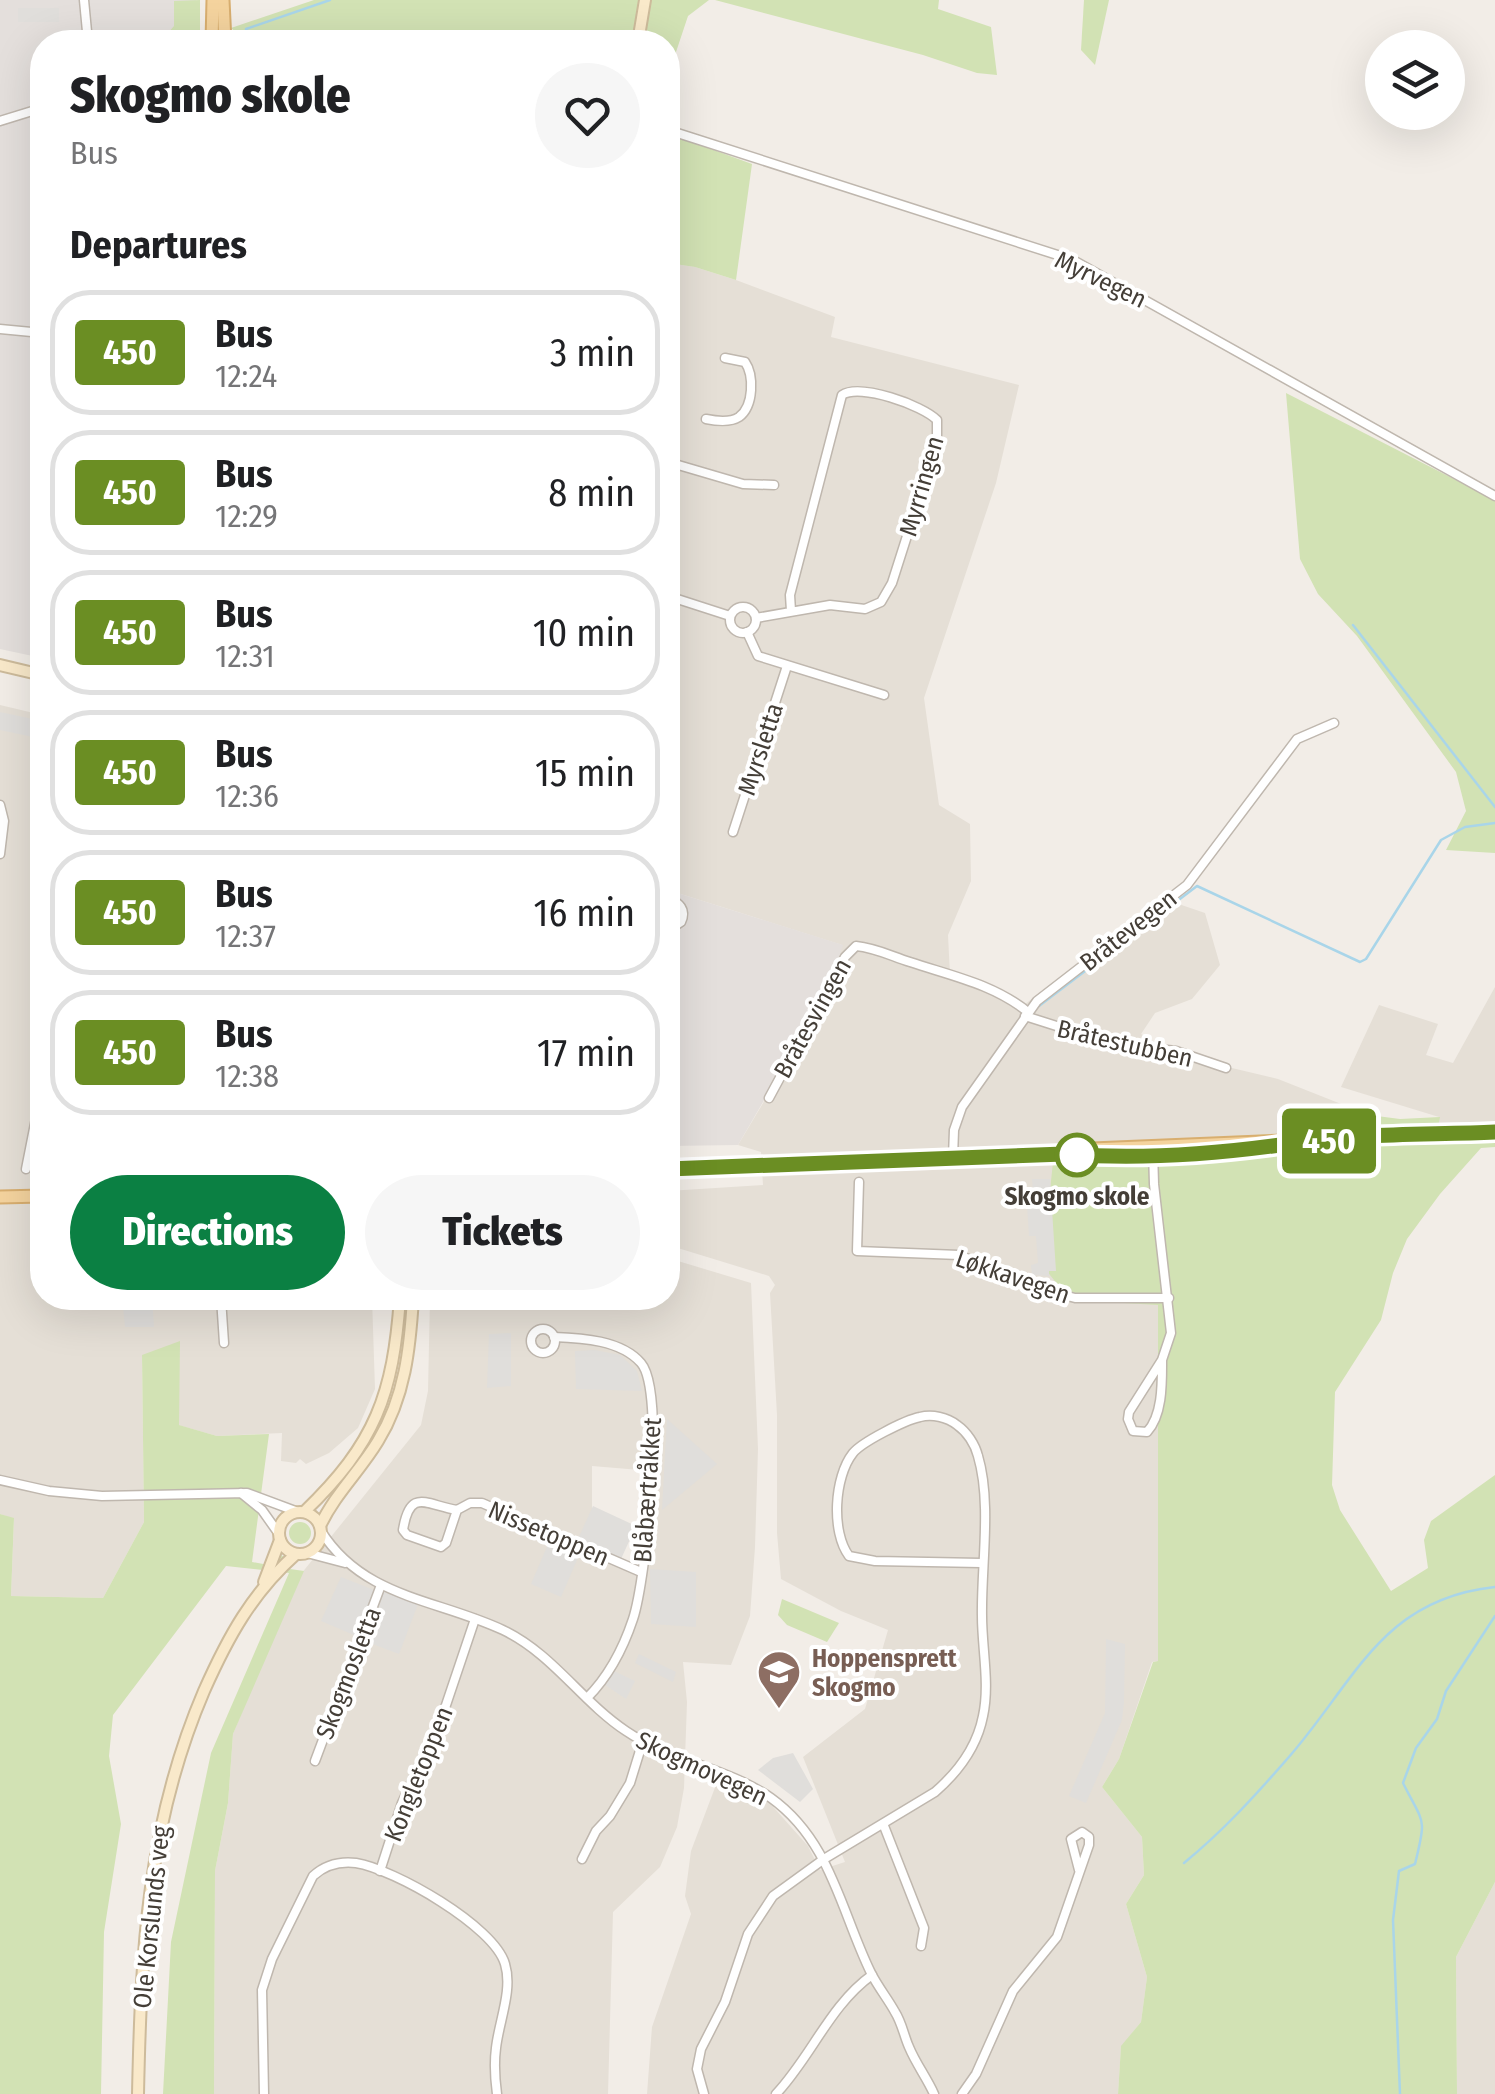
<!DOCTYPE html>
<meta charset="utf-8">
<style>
:root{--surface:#fff;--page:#f6f6f6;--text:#202124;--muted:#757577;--line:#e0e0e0;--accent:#0b8043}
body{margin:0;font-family:"Fira Sans Condensed",sans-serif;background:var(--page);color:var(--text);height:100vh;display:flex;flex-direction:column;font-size:38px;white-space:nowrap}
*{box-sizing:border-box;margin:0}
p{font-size:32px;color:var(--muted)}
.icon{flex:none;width:55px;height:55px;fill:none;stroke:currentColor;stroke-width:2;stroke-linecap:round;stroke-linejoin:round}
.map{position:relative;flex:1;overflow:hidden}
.panel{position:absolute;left:30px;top:30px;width:650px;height:1280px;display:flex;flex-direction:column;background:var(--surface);border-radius:40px;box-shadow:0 10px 40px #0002}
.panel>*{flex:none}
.badge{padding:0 20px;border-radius:8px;font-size:35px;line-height:65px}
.tools{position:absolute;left:1365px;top:30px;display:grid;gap:20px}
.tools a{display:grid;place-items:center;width:100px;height:100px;border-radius:50%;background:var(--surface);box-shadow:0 10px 40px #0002;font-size:50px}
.map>.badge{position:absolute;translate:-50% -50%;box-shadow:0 0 0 5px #fff}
h2{padding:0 40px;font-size:38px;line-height:90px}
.round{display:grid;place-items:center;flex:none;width:105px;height:105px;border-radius:52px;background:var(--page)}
.headline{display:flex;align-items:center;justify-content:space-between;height:170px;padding:0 40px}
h1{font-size:48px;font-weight:800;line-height:75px}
.cta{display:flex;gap:20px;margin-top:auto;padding:20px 40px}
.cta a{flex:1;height:115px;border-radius:60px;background:var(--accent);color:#fff;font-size:40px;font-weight:800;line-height:115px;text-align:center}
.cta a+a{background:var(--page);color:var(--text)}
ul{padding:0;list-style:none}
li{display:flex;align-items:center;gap:30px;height:125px;margin:0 20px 15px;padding:0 20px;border:5px solid var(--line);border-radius:40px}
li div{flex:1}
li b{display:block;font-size:38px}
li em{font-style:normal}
li .badge{min-width:110px;font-weight:700;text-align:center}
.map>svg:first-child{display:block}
</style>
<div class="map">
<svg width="1495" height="2094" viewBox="0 0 1495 2094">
<rect width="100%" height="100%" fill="#f2ede7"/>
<g fill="#e5dfd6" fill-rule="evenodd">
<polygon points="668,263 695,267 736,280 835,317 831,337 1019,385 996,483 924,698 939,805 970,824 971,881 948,935 950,975 1024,1005 1161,898 1205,913 1220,965 1192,999 1155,1013 1141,1034 1177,1055 1278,1079 1369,1115 1370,1129 1158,1140 1070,1300 1158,1304 1158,1661 1152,1662 1119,1759 1102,1787 1142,1837 1144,1875 1126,1904 1147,1977 1141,2022 1121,2047 1118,2094 647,2094 652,2027 691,1914 685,1896 691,1851 719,1777 767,1800 808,1846 820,1870 845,1862 803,1757 865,1709 888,1630 841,1611 781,1579 777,1533 777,1415 770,1293 775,1285 769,1276 668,1245 668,1191 763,1185 761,1152 738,1145 799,1043 842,945 668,890"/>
<polygon points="0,705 42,715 42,1298 372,1298 375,1389 358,1428 329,1453 306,1464 300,1459 296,1463 281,1461 282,1433 217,1436 178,1425 142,1355 144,1522 103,1598 11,1596 14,1519 0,1514"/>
<polygon points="1495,987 1495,1131 1437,1133 1439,1117 1341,1087 1379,1005 1438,1024 1426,1055 1453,1063"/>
<path d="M668,1258L751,1283L758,1449L755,1547L750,1616L731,1665L683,1662L687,1702L684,1788L677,1827L660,1867L613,1912L608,2094H214L215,1871L228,1803L233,1734L297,1579L421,1425L428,1391L430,1298H668ZM592,1466L652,1471L648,1570L623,1568L592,1554Z"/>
<polygon points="1495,1882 1495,2094 1457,2094 1456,1957"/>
</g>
<g fill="#e4dfdc">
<polygon points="0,0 196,0 197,42 42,42 42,658 0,649"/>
<polygon points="668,890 843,945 828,990 738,1145 668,1146"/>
</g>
<g fill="#d2e2b4">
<polygon points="200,0 200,42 164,42 163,39 174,26 174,1"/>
<polygon points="314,0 709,0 688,16 668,76 668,42 248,42 231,28"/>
<polygon points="715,0 939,0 938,9 991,27 997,75 977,73 923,55"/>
<polygon points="1084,0 1109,0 1095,65 1081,50"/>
<polygon points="668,128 700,145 752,164 736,280 695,267 668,263"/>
<polygon points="1286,393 1495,500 1495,853 1446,850 1466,811 1456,772 1357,636 1318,594 1300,559"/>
<polygon points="1369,1115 1400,1119 1440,1117 1437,1132 1495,1131 1495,1147 1481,1148 1440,1194 1407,1239 1393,1273 1381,1320 1335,1392 1332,1485 1340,1510 1391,1591 1428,1568 1424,1540 1431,1521 1495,1475 1495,1882 1456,1957 1457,2094 1118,2094 1121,2046 1141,2022 1147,1977 1126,1904 1144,1875 1142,1837 1102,1787 1119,1759 1153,1662 1158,1661 1158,1305 1070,1300 1042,1265 1054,1153 1158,1140 1369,1129"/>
<polygon points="180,1341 179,1425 217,1436 269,1434 252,1562 274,1566 280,1554 285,1558 276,1567 304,1571 233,1734 228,1803 215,1871 214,2094 163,2094 171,1942 211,1753 289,1573 226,1566 113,1715 109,1756 121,1824 104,1932 101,2094 0,2094 0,1514 14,1518 11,1596 103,1598 144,1522 142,1355"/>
<circle cx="300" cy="1533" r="11"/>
<polygon points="782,1599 839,1623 827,1642 787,1625 778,1615"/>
</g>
<g fill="#e0dedb">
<rect x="18" y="8" width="41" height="14"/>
<polygon points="0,712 42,721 42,739 0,730"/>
<polygon points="1032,1179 1050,1179 1056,1271 1049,1271 1049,1276 1032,1275 1031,1265 1038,1263 1036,1236 1029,1236 1027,1206 1034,1205"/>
<polygon points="133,1298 152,1298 154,1327 125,1327 123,1307 133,1302"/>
<polygon points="511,1333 511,1386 487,1388 489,1334"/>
<polygon points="595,1350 620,1355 637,1371 642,1391 576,1389 575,1351"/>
<polygon points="667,1419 717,1464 662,1510"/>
<polygon points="593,1506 636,1526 621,1559 578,1539"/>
<polygon points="550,1540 580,1553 561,1597 531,1584"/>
<polygon points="650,1569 696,1572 696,1627 651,1624"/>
<polygon points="341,1577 374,1590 356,1636 321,1621"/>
<polygon points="384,1592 418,1604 399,1654 367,1642"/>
<polygon points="1106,1639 1125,1644 1124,1702 1122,1720 1086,1803 1069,1796 1105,1713"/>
<polygon points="639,1654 676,1672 673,1682 635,1663"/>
<polygon points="614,1671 635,1681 626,1699 605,1685"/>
<polygon points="793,1753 813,1789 800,1802 758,1770 773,1758"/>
</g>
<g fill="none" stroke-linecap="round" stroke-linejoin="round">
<g stroke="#a9d5e9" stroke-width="2.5">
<polyline points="246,29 330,0"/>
<polyline points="1353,625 1495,807"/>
<polyline points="1039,1006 1197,886 1360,962 1366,959 1441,840 1465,827 1495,823"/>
<path d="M1184,1863C1223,1831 1255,1796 1288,1758C1355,1682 1381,1599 1495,1587"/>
<path d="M1400,2094L1393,1920L1399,1871L1415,1864C1427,1816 1424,1825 1403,1783L1416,1748L1437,1719L1446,1691L1495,1616"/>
</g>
<g stroke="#bfb7ae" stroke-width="11">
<g id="street">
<polyline points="84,0 88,42"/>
<polyline points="0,121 42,108"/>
<polyline points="668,130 1073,260 1495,496"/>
<polyline points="0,329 42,333"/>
<path d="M706,419C716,421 730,423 739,417C754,406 754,375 745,362L725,358"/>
<polyline points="668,462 743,484 774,485"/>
<polyline points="668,596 730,616"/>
<circle cx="743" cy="620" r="13"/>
<path d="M756,618L830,605L865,609L881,602L892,583L937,442V420C922,405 860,383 842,395L790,595L791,611"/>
<polyline points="747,632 758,656 884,695"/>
<polyline points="0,805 4,821 0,854"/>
<polyline points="733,832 787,666"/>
<path d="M668,897C679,903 687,909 681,922L672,928L668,926"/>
<polyline points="1025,1016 1113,1044 1176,1051 1226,1068"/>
<path d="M769,1098L845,957L856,946C876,948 891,956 910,962C952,976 993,984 1028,1012"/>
<path d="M1153,1150L1154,1184L1171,1333L1162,1360L1129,1412L1128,1419L1133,1431L1147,1432C1163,1415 1162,1382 1162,1360"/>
<polyline points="953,1157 954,1130 962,1107 1037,1001 1187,885 1297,739 1334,723"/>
<polyline points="26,1169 42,1088"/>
<polyline points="859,1182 857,1251 959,1255 1044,1290 1075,1298 1169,1298"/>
<polyline points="221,1298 224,1343"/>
<circle cx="543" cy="1341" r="12"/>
<path d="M554,1337C582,1338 621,1340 641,1363C666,1392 646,1580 633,1619C623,1649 609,1676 587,1698"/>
<polyline points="0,1480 49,1491 102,1496 247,1493 298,1512"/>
<polyline points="241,1493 262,1510 279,1534"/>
<path d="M457,1510L446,1543L441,1547L407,1535L403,1530C410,1487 426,1505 457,1510L470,1503H482L641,1572"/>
<path d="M321,1531C363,1598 437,1599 503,1630C553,1654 581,1701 626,1731C670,1761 726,1767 771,1798C831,1841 841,1912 871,1973C878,1987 888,1999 895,2012C902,2023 904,2036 909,2047C916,2064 927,2078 934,2094"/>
<polyline points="307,1553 345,1563"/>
<polyline points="315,1761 381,1585"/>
<polyline points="884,1826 924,1928 921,1946"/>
<polyline points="582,1859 596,1831 610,1816 630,1783 643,1741"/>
<polyline points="380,1871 402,1803 444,1711 475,1619"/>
<path d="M264,2094L262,1990L272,1959L313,1876C325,1865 339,1861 356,1863C394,1869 494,1926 505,1964C513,1990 499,2021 496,2048C494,2063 495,2079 497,2094"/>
<path d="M704,2094L697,2069L701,2049L725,2002L748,1934L773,1896L824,1859L935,1792C958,1772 977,1747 983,1716C990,1684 982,1649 982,1616C981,1567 992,1503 978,1456C975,1444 967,1432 957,1425C947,1417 932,1414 920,1417C905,1420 862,1442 853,1453C834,1477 831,1532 849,1556L875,1561L981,1563"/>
<path d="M776,2094C811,2057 830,2005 872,1975"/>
<polyline points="962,2094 976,2074 1013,1991 1057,1937 1089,1845 1089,1837 1082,1832 1071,1839 1079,1870"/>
</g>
</g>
<g stroke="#cdbb9b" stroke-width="14">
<g id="secondary">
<polyline points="638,42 645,0"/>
<polyline points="0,665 42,675"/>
<circle cx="300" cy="1533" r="21"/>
<path d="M304,1512C376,1443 393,1394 400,1298"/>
<path d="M320,1526C335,1494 360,1471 378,1441C405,1397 410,1348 413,1298"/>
<polyline points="264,1582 280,1540"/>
<path d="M138,2094C141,1952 147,1824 204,1691C228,1637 252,1593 296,1554"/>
</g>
</g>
<g stroke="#d8ae6f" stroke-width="15">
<g id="primary">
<polyline points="223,0 225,42"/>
<polyline points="212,42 213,0"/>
<polyline points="1092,1149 1495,1132"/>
<polyline points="668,1170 1063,1153 1125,1156 1242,1151 1292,1143"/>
<polyline points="0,1197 42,1196"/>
</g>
</g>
<use href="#street" stroke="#fff" stroke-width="8"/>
<use href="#secondary" stroke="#f9e9ca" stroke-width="10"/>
<use href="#primary" stroke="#f4d39e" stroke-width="11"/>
</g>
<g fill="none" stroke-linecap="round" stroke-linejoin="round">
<g stroke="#fff" stroke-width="22">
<path id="line" d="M668,1169L1064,1154C1140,1160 1219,1154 1294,1143C1357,1133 1431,1135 1495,1132"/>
</g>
<use href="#line" stroke="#6b8e23" stroke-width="15"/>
</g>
<defs>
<g id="school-pin" transform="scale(2.25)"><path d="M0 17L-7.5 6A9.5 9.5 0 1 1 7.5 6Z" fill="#8d6e63" stroke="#fff"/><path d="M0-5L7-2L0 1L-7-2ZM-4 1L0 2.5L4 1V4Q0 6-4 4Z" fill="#fff"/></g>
</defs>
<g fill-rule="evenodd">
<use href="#school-pin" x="779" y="1672"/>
</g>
<circle fill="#fff" stroke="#6b8e23" stroke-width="5" cx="1077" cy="1155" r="20"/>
<g text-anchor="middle" stroke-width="8" stroke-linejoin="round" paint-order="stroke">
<g font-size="25" fill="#443e37" stroke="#fff">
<text transform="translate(1101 279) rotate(26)" y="9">Myrvegen</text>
<text transform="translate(921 486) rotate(-74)" y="9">Myrringen</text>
<text transform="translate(760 749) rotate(-72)" y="9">Myrsletta</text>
<text transform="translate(1128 930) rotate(-38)" y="9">Bråtevegen</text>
<text transform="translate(812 1018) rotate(-61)" y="9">Bråtesvingen</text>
<text transform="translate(1125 1043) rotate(13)" y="9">Bråtestubben</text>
<text transform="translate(1013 1276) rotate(19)" y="9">Løkkavegen</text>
<text transform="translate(647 1490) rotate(-86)" y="9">Blåbærtråkket</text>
<text transform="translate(549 1533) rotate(23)" y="9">Nissetoppen</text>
<text transform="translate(348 1673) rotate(-69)" y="9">Skogmosletta</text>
<text transform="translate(702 1768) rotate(25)" y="9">Skogmovegen</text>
<text transform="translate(418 1774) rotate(-68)" y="9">Kongletoppen</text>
<text transform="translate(151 1917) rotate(-84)" y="9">Ole Korslunds veg</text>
</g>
<g font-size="25" font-weight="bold" fill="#443e37" stroke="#fff">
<text x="1077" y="1205">Skogmo skole</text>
</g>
<g font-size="25" font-weight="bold" fill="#785e54" stroke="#fff" text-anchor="start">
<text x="812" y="1667">Hoppensprett<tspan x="812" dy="29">Skogmo</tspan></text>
</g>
</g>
</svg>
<div class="tools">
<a><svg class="icon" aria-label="layers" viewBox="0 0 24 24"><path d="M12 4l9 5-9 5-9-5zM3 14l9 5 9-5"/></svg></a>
</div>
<b class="badge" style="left:1329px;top:1141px;background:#6b8e23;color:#fff">450</b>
<section class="panel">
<div class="headline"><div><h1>Skogmo skole</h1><p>Bus</p></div><a class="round"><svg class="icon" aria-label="heart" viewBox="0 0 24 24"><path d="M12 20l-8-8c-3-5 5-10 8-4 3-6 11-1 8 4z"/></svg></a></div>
<h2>Departures</h2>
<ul>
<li><span class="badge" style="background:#6b8e23;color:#fff">450</span><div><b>Bus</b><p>12:24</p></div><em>3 min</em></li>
<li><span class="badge" style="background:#6b8e23;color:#fff">450</span><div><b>Bus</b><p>12:29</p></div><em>8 min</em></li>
<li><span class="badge" style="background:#6b8e23;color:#fff">450</span><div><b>Bus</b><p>12:31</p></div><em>10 min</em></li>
<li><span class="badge" style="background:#6b8e23;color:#fff">450</span><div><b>Bus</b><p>12:36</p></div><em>15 min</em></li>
<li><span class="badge" style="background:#6b8e23;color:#fff">450</span><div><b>Bus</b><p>12:37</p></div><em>16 min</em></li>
<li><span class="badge" style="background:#6b8e23;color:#fff">450</span><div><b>Bus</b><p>12:38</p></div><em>17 min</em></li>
</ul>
<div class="cta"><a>Directions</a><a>Tickets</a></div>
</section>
</div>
